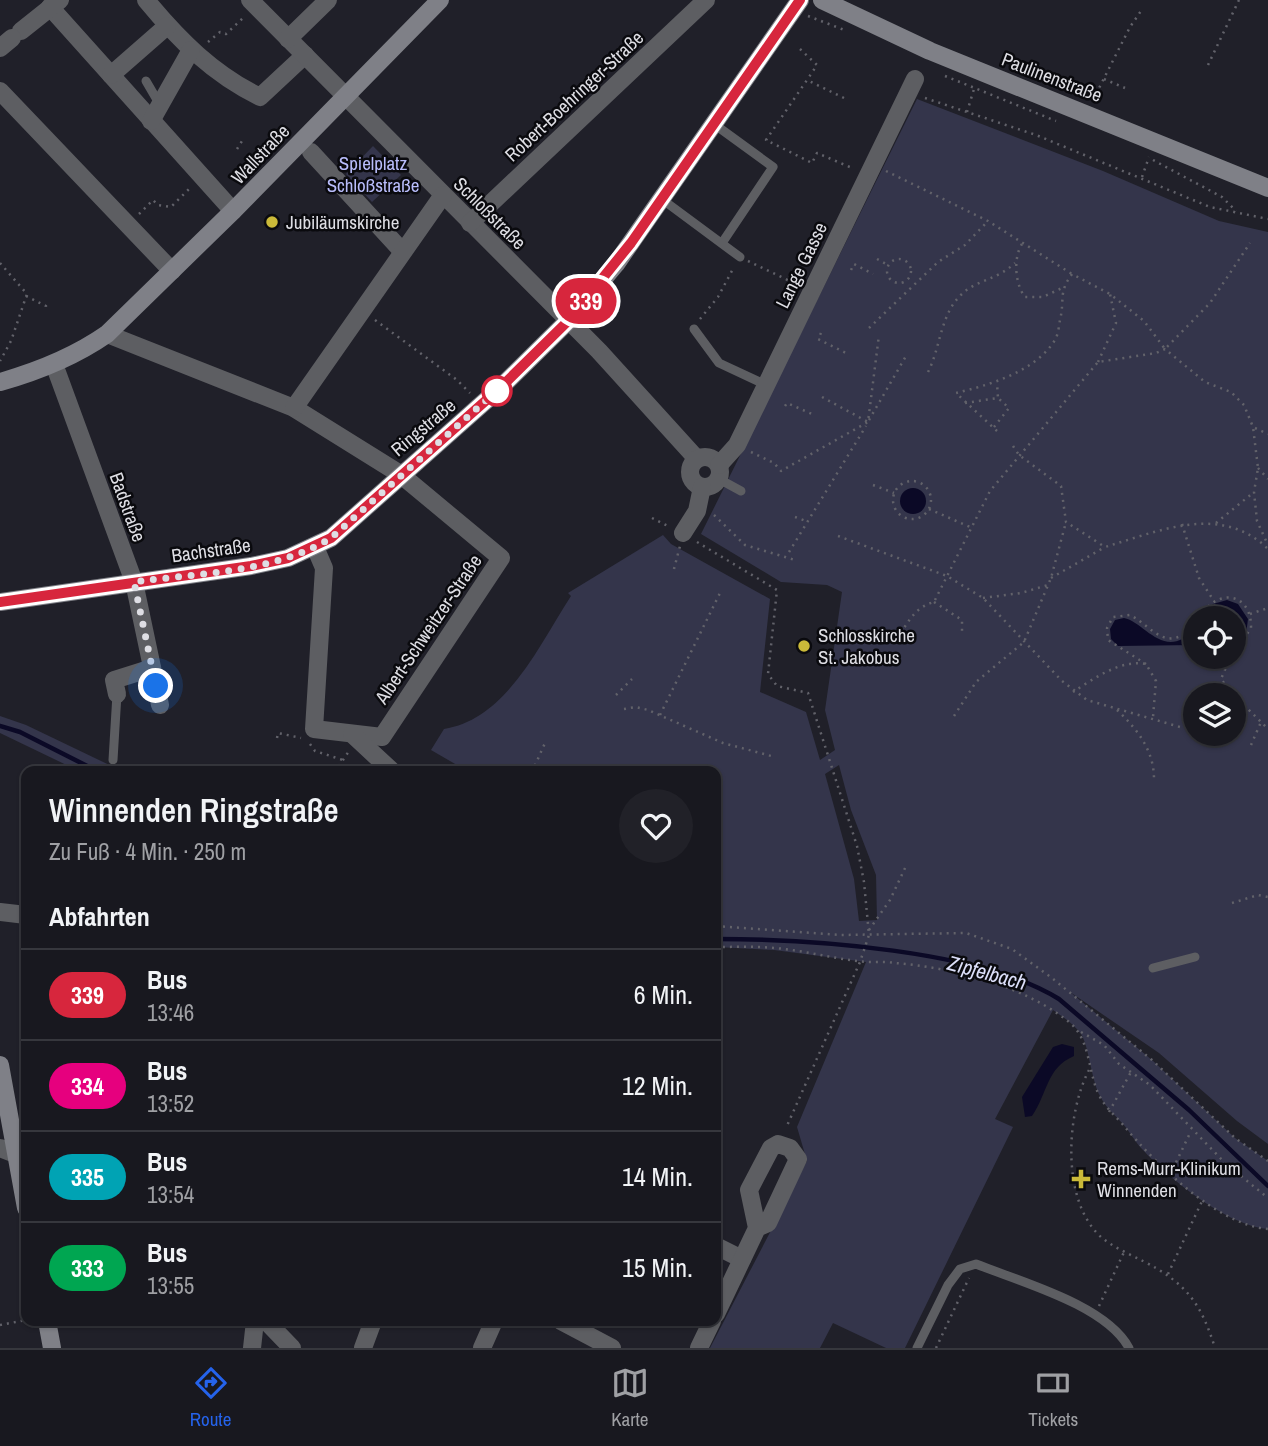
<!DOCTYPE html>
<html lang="de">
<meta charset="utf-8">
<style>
:root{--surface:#18181f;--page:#212128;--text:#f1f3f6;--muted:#9fa0a4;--line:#36373d;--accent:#2563eb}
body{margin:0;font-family:"Archivo Narrow",sans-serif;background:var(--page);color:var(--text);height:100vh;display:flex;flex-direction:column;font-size:26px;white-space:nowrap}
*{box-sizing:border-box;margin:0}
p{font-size:23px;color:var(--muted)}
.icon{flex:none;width:38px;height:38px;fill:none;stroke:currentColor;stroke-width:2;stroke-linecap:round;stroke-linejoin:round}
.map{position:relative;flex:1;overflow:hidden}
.panel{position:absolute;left:21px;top:766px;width:700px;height:560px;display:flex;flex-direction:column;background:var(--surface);border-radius:14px;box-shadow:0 2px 5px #0004,0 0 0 2px var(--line)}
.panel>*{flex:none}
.badge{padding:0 14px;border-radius:23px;font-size:24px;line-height:46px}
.tools{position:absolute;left:1183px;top:606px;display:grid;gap:14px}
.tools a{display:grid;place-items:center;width:63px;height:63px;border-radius:50%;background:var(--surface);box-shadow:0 2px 5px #0004,0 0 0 2px var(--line);font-size:35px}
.you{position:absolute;width:35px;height:35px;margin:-18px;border:5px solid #fff;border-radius:50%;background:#1a73e8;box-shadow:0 0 0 10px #1a73e833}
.map>.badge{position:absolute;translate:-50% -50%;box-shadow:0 0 0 4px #fff}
h2{padding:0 28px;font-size:26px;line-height:63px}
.round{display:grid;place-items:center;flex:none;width:74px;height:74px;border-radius:37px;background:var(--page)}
.headline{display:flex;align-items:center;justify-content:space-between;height:119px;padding:0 28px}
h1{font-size:33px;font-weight:600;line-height:52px}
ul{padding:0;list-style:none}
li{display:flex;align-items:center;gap:21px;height:91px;padding:0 28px;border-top:2px solid var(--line)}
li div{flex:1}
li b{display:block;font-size:26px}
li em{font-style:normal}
li .badge{min-width:77px;font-weight:700;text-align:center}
.tabs{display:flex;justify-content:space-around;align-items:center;height:98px;border-top:2px solid var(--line);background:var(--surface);font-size:19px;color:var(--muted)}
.tabs a{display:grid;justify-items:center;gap:4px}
.tabs .on{color:var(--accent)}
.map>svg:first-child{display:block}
</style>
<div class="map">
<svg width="1268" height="1348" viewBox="0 0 1268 1348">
<rect width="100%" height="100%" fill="#202029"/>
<g fill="#34354b" fill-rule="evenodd">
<path d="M917,99L1103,171L1219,221L1268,232V1144L1237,1121L1159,1053L1070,992L1152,1060L1235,1138L1268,1161V1229C1228,1226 1169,1179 1143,1150C1135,1142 1130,1132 1123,1124C1114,1114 1106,1108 1100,1096C1091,1079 1089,1046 1081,1034C1074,1024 1063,1017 1053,1010L995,1119L1013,1127L905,1348H886L833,1323L820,1348H710L807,1161L797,1127L866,962L774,950L716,947V772H469L431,750L444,729C507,719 539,645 571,596L568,593L663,535L671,544L770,599L760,692L806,712L820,760L835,750L825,710L842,592L827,585L781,582L701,534ZM1195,618H1234V656H1195ZM1195,695H1234V733H1195ZM839,765L851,810L876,875L877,920L859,921L854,879L825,774Z"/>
<polygon points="373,146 401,175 372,202 346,174"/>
<polygon points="0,716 26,725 124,772 81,772 0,733"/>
</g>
<g fill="#0b0926">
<circle cx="913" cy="501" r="13"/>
<polygon points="1227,600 1238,604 1248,619 1246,634 1234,644 1234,618 1204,618 1213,604"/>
<path d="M1124,618C1145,622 1164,662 1195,629V645L1118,646L1111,639L1110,629L1115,620Z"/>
<path d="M1062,1044L1074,1047V1056C1046,1068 1048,1093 1032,1116L1025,1117L1022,1097L1053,1047Z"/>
</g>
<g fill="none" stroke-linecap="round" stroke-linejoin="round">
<g stroke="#0b0926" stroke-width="4.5">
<polyline points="0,726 20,732 99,772"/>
<path d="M716,939C809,939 981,950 1059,999L1189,1110L1268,1186"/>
</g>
<g stroke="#62626a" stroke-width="2.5" stroke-dasharray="2 5" stroke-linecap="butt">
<polyline points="808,16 847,31"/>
<polyline points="208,42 220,32 226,34 243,18"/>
<polyline points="800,49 817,65 807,80"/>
<polyline points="1208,65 1239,0"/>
<polyline points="945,76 1056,121"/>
<polyline points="1104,79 1125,88"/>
<polyline points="844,98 807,80 766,140 812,163 817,153 852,168"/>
<polyline points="925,98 1036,135 1210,207 1268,219"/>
<polyline points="1093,100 1130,27 1143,8"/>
<polyline points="967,112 974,89"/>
<polyline points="237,149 242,141"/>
<polyline points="1153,160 1222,197 1236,211"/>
<polyline points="886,171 988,221 1072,274"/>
<polyline points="1142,177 1149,157"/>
<polyline points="139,214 153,200 158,205 171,207 190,188"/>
<path d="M1022,244C1013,258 1015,284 1025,297H1043L1062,288"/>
<polyline points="877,259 888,265"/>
<circle cx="899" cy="271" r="12"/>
<polyline points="748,261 796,284"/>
<polyline points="0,263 27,294 11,341 0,361"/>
<polyline points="851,270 854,264 873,274"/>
<polyline points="26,296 46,306 45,310"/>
<polyline points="700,319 718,297 734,267"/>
<polyline points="375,320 457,380 470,393"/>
<polyline points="869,328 938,262 965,245 988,221"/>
<polyline points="821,333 818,339 846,353"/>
<polyline points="1098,362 1116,323 1110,294 1144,321 1165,349 1210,303 1250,243"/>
<path d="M928,372C941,347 940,313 963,293C977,280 997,280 1015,263"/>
<polyline points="822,397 868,422"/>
<polyline points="965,403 998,398 997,383"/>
<polyline points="785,406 787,403 812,414"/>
<polyline points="869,420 906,356"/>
<polyline points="994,427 1009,408 998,398"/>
<polyline points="1255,428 1268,434"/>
<path d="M997,431L956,393C989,385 1035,372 1055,340C1058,335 1059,326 1060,320C1065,299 1058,293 1072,274L1110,294"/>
<path d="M1013,446L1019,455L1061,486L1066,522L1105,547C1159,531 1221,503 1268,549"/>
<polyline points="751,452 774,463 781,471 868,422 879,335"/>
<polyline points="1258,468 1268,479"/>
<circle cx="912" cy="500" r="19"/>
<polyline points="873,485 894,493"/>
<polyline points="929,509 970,527"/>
<polyline points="714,515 745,545 795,560"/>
<polyline points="795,517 806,521"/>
<polyline points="652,518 670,527"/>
<polyline points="1216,523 1254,492"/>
<polyline points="1182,524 1199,578 1214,601"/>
<polyline points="838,536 947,576 983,598 1062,681 1087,700 1180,727"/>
<polyline points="697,542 777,590 768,674 777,686 808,693 857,846 864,882 869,935 860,962 786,1128"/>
<polyline points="789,552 866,426"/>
<polyline points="674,569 680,546"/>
<polyline points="1051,578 1105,547"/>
<polyline points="983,598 1021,593 1048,585"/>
<polyline points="934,602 962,620 962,632"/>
<polyline points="1250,614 1268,608"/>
<path d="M1200,618C1216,587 1252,592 1251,628L1234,653"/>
<path d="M895,631L900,634C910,619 916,607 934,602L990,491L1098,362L1156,353L1165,349L1205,382L1231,392L1244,405L1253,427L1258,468L1254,492L1257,521L1268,545"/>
<polyline points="1231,656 1221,679 1233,695"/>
<path d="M1146,664L1108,640L1107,628L1113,617L1130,615C1153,627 1166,655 1195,625"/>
<path d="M1073,692C1093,679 1121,659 1146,664L1156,681L1153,717"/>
<polyline points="616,695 632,679"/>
<polyline points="1234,695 1268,729"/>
<polyline points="624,709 636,707 648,710 723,743 775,757"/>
<path d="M1117,710C1137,729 1154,750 1154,779"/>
<polyline points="660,715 720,593"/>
<polyline points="954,716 976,682 1024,642 1051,578 1066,522"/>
<polyline points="277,738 278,733 301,738"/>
<polyline points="310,744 315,751 343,760"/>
<polyline points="1251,745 1261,722"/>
<polyline points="335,772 349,751"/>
<polyline points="532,772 545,743"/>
<polyline points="1232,903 1258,895 1268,897"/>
<polyline points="716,926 841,935 966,933 1012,949 1052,978 1152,1060 1235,1138 1268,1161"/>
<polyline points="869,930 890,900 906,866"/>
<path d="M716,947C735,947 755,946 774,948C802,950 830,958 858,961C870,963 883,961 895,963C953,968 1023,985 1069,1022C1090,1039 1088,1070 1098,1093C1105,1108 1115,1115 1124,1126C1156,1164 1217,1225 1268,1229"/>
<polyline points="1081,1032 1104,1045 1119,1064 1150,1085 1225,1163 1268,1198"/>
<path d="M1089,1070C1066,1114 1061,1201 1101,1237C1113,1247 1129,1254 1143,1261C1186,1283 1201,1303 1215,1348"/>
<polyline points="1109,1112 1131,1072"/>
<polyline points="1170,1175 1191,1131"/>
<polyline points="1168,1274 1203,1199"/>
<polyline points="1099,1306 1124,1252"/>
<polyline points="0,1325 26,1320"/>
<polyline points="936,1348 969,1278"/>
</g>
<g stroke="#5d5e62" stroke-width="9">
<polyline points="146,81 160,105"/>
<polyline points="714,124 773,167 722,243"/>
<polyline points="663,200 740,257"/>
<polyline points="694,329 719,363 766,385"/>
<polyline points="719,479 741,491"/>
<polyline points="113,760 117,694"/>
<polyline points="1153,968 1195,957"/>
<path d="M917,1348L948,1285L960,1269L976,1264C1021,1282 1106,1305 1129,1348"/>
</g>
<g stroke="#5d5e62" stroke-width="18">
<path d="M146,0C179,40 213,74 260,97L305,55"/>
<polyline points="250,0 599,351 697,459"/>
<polyline points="50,7 233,211"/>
<polyline points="21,31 60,0"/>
<polyline points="288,39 328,0"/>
<polyline points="0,48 12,38"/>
<polyline points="111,75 167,26"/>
<polyline points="0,91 172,271"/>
<polyline points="151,121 191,50"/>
<polyline points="311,152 402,251"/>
<polyline points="470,223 706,0"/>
<polyline points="107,334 294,408 400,474 501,558 382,737 314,729 324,568 315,547"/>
<polyline points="54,364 134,582 160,705"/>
<polyline points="294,408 443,195"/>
<circle cx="705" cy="472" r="15"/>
<polyline points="719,465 737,445 915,79"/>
<polyline points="683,533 697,511 702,487"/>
<polyline points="117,694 114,680 152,668"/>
<polyline points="352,734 393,772"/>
<polyline points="0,912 26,915"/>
<polyline points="0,1148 26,1158"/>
<polyline points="716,1246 742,1259"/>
<polyline points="716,1314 757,1228 749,1190 771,1148 778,1144 790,1148 798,1159 768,1223 757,1228"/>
<polyline points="266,1321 292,1348"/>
<polyline points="561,1321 612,1348"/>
<polyline points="252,1348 255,1321"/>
<polyline points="363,1348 373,1321"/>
<polyline points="482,1348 494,1321"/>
<polyline points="699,1348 712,1321"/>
</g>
<g stroke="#7f8087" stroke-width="18">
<polyline points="822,0 930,51 1268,188"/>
<path d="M0,382C39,371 74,357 107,334L233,211L440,0"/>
<polyline points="0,602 251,566 288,558 331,538 500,388 568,321 616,264 800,0"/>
<polyline points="0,1065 26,1208"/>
<polyline points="47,1321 52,1348"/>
</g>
</g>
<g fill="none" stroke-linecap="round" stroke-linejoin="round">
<g stroke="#fff" stroke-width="16">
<polyline id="line" points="0,602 251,566 288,558 331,538 500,388 568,321 631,243 800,0"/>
</g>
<use href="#line" stroke="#d7263d" stroke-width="10"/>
<path stroke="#dedee4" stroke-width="7" stroke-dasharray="0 12.6" d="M156,686L134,582C199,573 273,573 331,538L500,388L497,391"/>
</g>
<g fill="#cbba39" stroke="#0a0a0e" stroke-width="2.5">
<circle cx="272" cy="222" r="7"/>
<circle cx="804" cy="646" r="7"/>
<path d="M1077.5 1168.5h7v7h7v7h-7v7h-7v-7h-7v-7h7z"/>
</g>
<circle fill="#fff" stroke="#d7263d" stroke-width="3.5" cx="497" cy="391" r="14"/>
<g text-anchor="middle" stroke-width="5" stroke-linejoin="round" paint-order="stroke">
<g font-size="19" fill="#dedee4" stroke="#0a0a0e">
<text transform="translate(1052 77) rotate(21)" y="7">Paulinenstraße</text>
<text transform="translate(574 96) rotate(-43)" y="7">Robert-Boehringer-Straße</text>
<text transform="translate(260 154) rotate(-46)" y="7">Wallstraße</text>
<text transform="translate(490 213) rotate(45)" y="7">Schloßstraße</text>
<text transform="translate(801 265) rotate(-64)" y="7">Lange Gasse</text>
<text transform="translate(423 427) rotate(-40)" y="7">Ringstraße</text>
<text transform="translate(128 507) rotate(70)" y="7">Badstraße</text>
<text transform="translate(211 550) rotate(-8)" y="7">Bachstraße</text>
<text transform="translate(428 629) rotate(-56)" y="7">Albert-Schweitzer-Straße</text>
</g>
<g font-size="19" fill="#b9bdfb" stroke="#0a0a0e">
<text x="373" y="170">Spielplatz<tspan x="373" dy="22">Schloßstraße</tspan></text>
</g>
<g font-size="19" fill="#dedee4" stroke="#0a0a0e" text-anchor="start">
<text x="286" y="229">Jubiläumskirche</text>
<text x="818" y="642">Schlosskirche<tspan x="818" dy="22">St. Jakobus</tspan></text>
<text x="1097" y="1175">Rems-Murr-Klinikum<tspan x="1097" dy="22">Winnenden</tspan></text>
</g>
<g font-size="21" font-style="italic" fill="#dde0fa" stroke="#0a0a0e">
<text transform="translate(987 973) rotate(15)" y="7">Zipfelbach</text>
</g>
</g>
</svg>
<div class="tools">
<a><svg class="icon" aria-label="locate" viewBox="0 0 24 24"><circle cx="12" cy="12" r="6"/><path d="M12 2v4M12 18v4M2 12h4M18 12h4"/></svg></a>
<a><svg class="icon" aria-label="layers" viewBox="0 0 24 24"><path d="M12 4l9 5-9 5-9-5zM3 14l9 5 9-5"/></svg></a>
</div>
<div class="you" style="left:156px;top:686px"></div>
<b class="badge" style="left:586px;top:301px;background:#d7263d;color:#fff">339</b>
<section class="panel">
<div class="headline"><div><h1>Winnenden Ringstraße</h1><p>Zu Fuß · 4 Min. · 250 m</p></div><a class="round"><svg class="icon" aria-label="heart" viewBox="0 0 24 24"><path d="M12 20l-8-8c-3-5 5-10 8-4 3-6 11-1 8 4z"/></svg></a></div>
<h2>Abfahrten</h2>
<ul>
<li><span class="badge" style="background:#d7263d;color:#fff">339</span><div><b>Bus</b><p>13:46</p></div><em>6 Min.</em></li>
<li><span class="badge" style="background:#e6007e;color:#fff">334</span><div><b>Bus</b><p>13:52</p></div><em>12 Min.</em></li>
<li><span class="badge" style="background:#00a3b4;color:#fff">335</span><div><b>Bus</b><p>13:54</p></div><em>14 Min.</em></li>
<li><span class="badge" style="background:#00a651;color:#fff">333</span><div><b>Bus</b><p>13:55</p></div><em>15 Min.</em></li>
</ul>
</section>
</div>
<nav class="tabs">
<a class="on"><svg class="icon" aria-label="directions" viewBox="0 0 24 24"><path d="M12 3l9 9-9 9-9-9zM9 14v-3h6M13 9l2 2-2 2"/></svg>Route</a>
<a><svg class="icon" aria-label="map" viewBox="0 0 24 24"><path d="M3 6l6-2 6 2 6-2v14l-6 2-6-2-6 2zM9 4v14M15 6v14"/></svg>Karte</a>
<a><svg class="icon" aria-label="tickets" viewBox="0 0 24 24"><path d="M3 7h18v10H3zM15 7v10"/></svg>Tickets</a>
</nav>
